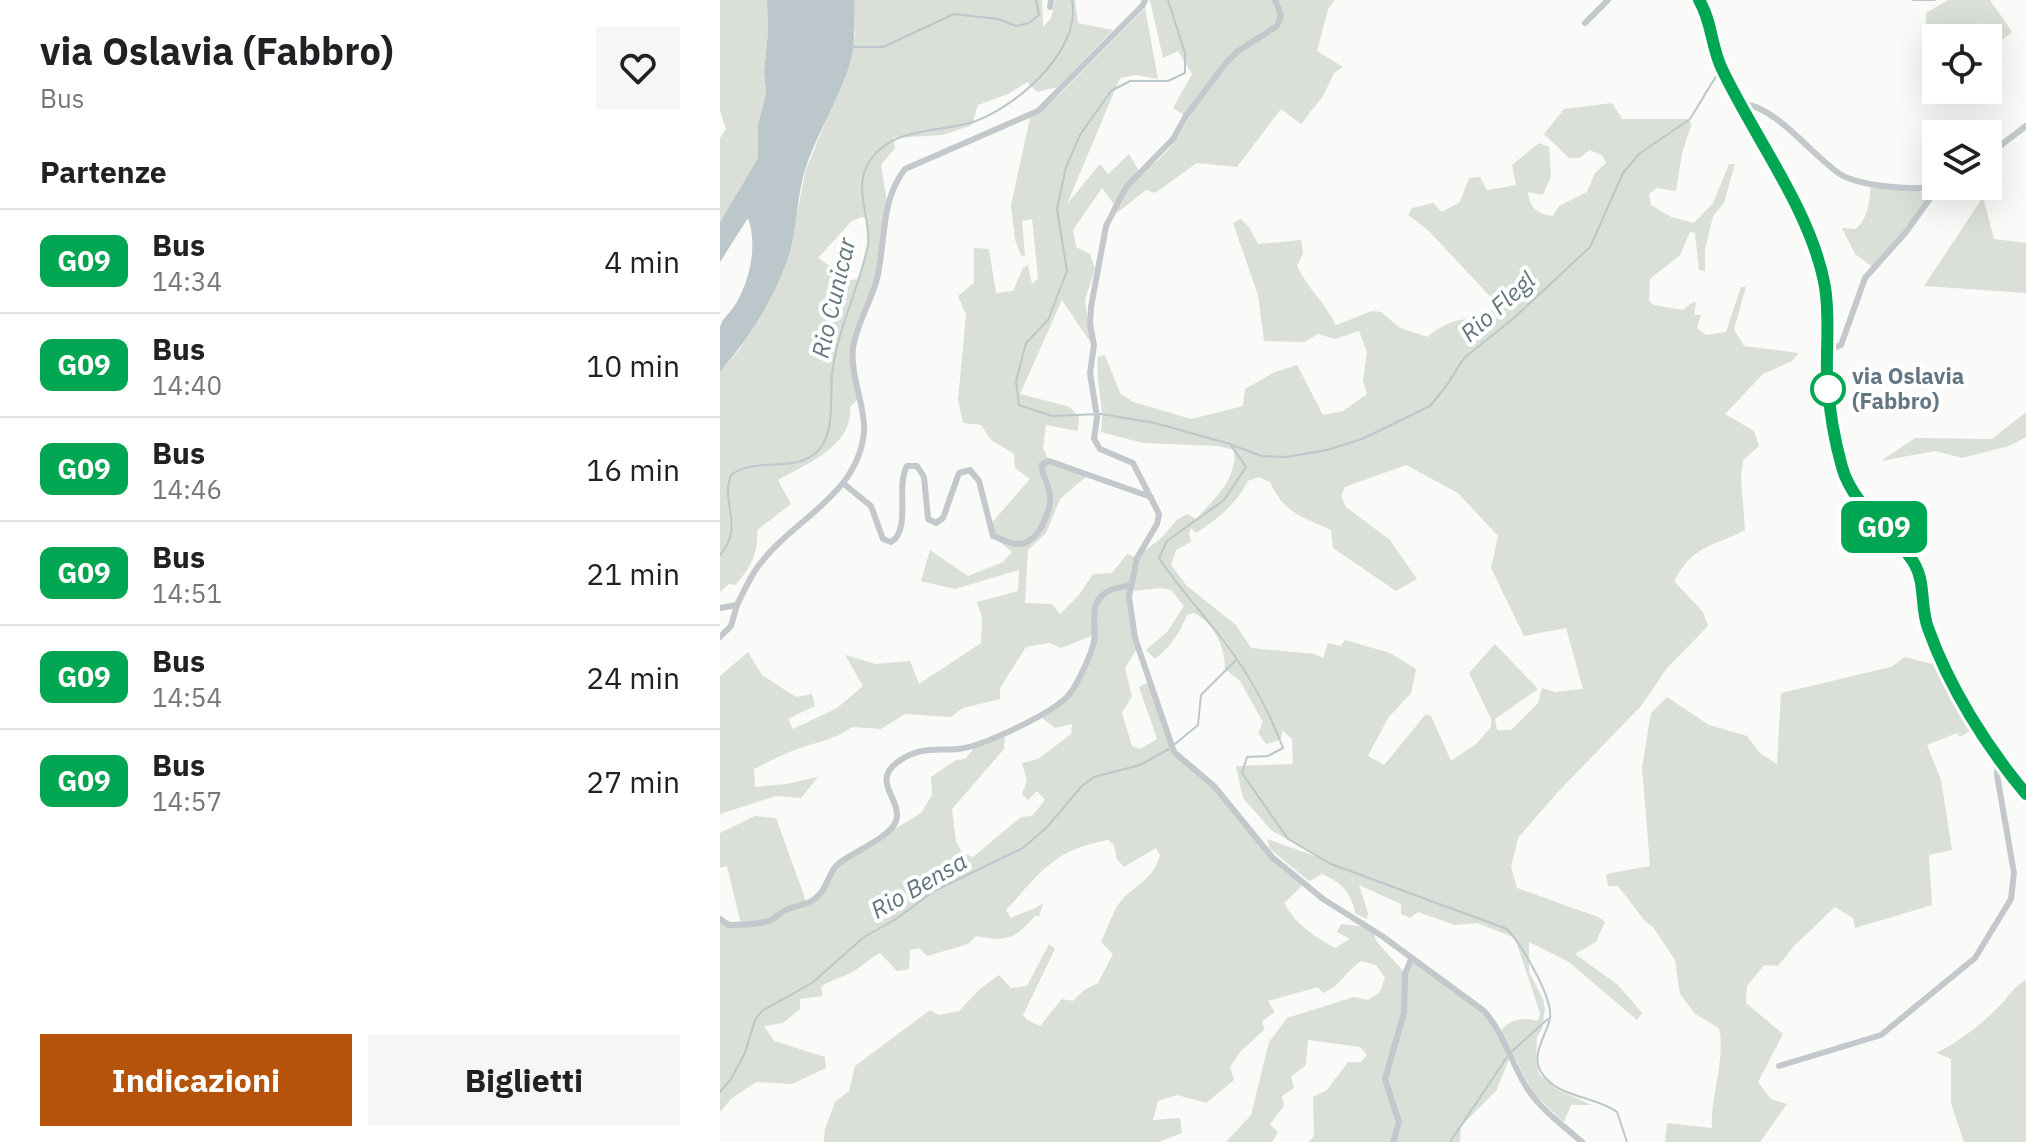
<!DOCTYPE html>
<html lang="it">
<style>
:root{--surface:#fff;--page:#f6f6f6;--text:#202124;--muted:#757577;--line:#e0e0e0;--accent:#b45309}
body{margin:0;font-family:"IBM Plex Sans",sans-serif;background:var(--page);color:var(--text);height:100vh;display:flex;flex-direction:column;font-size:30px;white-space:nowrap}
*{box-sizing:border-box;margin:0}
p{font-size:26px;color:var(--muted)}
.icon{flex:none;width:44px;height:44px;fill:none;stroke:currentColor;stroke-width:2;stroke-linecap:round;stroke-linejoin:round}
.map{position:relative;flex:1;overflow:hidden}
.drawer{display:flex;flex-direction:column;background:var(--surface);width:720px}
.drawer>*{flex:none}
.badge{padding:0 16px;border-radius:12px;font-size:28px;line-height:52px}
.controls{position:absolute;left:1202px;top:24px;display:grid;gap:16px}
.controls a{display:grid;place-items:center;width:80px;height:80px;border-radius:0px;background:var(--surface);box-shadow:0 8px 32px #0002;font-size:40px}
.map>.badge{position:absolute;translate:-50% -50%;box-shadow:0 0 0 4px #fff}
h2{padding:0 40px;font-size:30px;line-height:72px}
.round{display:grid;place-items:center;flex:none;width:84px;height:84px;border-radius:0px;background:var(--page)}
.headline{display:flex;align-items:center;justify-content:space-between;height:136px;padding:0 40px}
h1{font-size:38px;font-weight:800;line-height:60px}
.primary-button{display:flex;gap:16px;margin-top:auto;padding:16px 40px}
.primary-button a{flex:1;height:92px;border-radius:0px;background:var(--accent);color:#fff;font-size:32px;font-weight:800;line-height:92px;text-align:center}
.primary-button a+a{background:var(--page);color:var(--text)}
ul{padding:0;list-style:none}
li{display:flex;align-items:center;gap:24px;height:104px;padding:0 40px;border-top:2px solid var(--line)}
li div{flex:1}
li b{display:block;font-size:30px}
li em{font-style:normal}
li .badge{min-width:88px;font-weight:700;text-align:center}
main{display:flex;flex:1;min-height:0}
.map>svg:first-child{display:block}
</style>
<main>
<section class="drawer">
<div class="headline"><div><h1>via Oslavia (Fabbro)</h1><p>Bus</p></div><a class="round"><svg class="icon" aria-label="heart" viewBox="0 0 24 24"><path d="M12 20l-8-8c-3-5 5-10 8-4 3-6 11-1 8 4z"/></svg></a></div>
<h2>Partenze</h2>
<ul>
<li><span class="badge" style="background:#00a651;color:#fff">G09</span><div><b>Bus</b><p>14:34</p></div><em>4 min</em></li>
<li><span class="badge" style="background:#00a651;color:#fff">G09</span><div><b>Bus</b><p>14:40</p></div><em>10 min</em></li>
<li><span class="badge" style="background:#00a651;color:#fff">G09</span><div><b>Bus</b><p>14:46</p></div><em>16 min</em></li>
<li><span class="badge" style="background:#00a651;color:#fff">G09</span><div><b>Bus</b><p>14:51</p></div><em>21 min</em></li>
<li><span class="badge" style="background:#00a651;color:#fff">G09</span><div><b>Bus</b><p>14:54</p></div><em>24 min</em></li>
<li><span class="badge" style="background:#00a651;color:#fff">G09</span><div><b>Bus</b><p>14:57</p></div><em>27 min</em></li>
</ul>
<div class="primary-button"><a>Indicazioni</a><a>Biglietti</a></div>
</section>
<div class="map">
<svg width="1306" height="1142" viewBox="0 0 1306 1142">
<rect width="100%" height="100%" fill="#fafaf8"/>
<g fill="#dadfd7" fill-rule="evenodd">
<polygon points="0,0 47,0 48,32 44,72 46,93 38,125 38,158 0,222 0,138 6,129 0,111"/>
<path d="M135,0H322L323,27L331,18L335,0H355L358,23L393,30L338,87L317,92L307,82L288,94L258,105L252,125L223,135L173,138L175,148L161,165L167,203L156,282L133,346L138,399L130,407C134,445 87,464 58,480L71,504L37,530C39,554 30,568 15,585L9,584L0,592V372L20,349L35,322L73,236L85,172L131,59L135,34L133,17ZM142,217L147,218L148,242L139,279L131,280L98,258L132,221Z"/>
<path d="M430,0H615L608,9L597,51L623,67L614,73L603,96L581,124L561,109L517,167L477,163L435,193L426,190L397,213L396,207L382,188L353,230L356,247L370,254L375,269L365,300L371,343L342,300L300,394L350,407L359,417L358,431L326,425L323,448L329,461L368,475L340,499L326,533L308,550L305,603L332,604L340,614L359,595L373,574L392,573L407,554L417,558L410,585L418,647L405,668L412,696L402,713L412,746L420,749L437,739L419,687L429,682L454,752L494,786L552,857L584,884L564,903C576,925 594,936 615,948L630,939L617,932L621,924L647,927L652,930L657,942L685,973L691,959L764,1011L790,1057L776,1091L741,1126L740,1142H589L594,1136L593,1097L607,1090L628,1062H641L647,1055L640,1047L588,1040L586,1065L571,1077L574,1088L562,1096L564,1106L550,1124L558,1132L552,1142H506L531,1115L549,1042L567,1018L634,997L648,1000L660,992L665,978L656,965L641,961C626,971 619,987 603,993L598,987L548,1001L555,1012L542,1021L544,1030L521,1051L510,1067L514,1080L486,1103L457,1095L438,1101L433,1120L460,1118L462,1133L438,1142H104L105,1129L115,1102L129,1091L135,1066L210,1010L219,1015L239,1011L260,989L279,975L291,988L307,986L329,944L335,949L303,1015L307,1020L320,1026L342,999L353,1001L364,990L378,983L393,954L381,942C387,930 391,916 398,905C412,885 433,882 440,855L436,848L404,867L397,859L394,845L388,840C333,850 321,872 286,910L291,918C302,912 313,911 323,903L319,917L316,915C294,940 287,942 256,936L248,944L207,956L199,948L190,950L189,969L177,971L160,953C149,958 142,967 132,972C121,978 110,980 101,987L103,996L80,999V1009L63,1023L44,1026L54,1041L105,1057L106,1068L72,1084L36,1082L11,1099L0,1112V919L9,925L21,924L7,866L0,868V833L35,816L56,818L87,904L92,902L115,866L201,813L212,795L211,777L236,760L245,759L256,746L285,733L284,749L232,809L236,841L242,853L253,857L301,817L312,816L325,800L317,791L308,800L302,794L307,781L302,763L318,759L351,734L352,724L335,728L318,715L348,696L371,652L374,635L341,648L329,643L306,647L280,688V699L243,708L231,717L185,714L161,729L132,727C115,740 96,742 77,749C62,755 48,762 34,769L35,787L66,784L98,777L81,798L56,796L0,814V676L28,652L42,675L76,697L92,694L95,706L68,719L73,729L117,708L143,686L125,655L156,664L190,661L199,684L261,643L262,617L257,602L298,591L299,570L235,589L201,581L210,550L248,576L283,562L292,552L273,536L270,525L310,479L295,468L294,454L271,440L261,425L243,423L238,400L246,315L238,296L254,283V248L269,249L276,293L293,291L303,268L308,265L312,284L318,278L312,219L302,221L305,256L301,255L295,240L291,205L310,118L339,95L425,8L438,79L416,75L400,78L347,204L380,164L388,174L409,154L420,173C450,154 457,139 474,109L466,116L453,108L472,74L458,51L443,58Z"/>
<polygon points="1228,0 1270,0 1292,32 1268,52 1268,38 1216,38 1216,83 1206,98 1206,13"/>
<path d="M892,103L902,119H970L971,126L962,153L956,191L937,188L929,194L931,205L951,217L974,223L993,203L1009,164H1015L1004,203L993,216L985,250V271L979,270L975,233L970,232L960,255L930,279L929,301L934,305L963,310L973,302L976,303L974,315H981L977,328L986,335L1006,332L1021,287H1026L1014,329L1024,346L1079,353L1072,361L1043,374L1005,414L1034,431L1039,446L1023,460L1021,478L1025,530C991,548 974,544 954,581L983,612L988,626L947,668L921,706L836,794L798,838L791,867L797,888L878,917L885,922L876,942L855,954L898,985L922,1013L917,1020L849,962L809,942V972L823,999L825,1009L822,1029L817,1037L816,1060L819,1074L838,1090L872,1105H851L844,1122L813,1093L781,1030C792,1019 803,1017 818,1021L820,1013L795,938L757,923L735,925L698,912L690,918L681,914V904L639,885L648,913L647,919L636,914C630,892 623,883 602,874L589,881L550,849L547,839L598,857L551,830L523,798L516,766L573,764L572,739L563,731L560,740L546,744L538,733L543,722L520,681L505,669C505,647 494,623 474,613L467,615C459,634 451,646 435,659L426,650L447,632L464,606L451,590L441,588L414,591L416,568L423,552L440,539L458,519L467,514L476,519C494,499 518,479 514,450L498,446L423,443L381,432C385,403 375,385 378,357L385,355L400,393L413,402L471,419L523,406L525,389L555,372L577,365L603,415L623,411L647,394L643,381L647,352L639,331L615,339L598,334L584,342L544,341L538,295L513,223L521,219L529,227L538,244L581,240L583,253L577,266C588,289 604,301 616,325L652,311L661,312L680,328L708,337C718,326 743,315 758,320L779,306L707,229L688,215L692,208L713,203L722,212L740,202L749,178L760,177L767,190L796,185L792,165L819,143L829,147L831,176L823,195L808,192C810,208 817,214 833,216L839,206L867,192L875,173L886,163L882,155L869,150L860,158H849L824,134L844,109ZM686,465L738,493L778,536L771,568L804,636L846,628L863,689L835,692L822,688L818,703L791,730H777L775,719L818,689L775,644L749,673L771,719V727L756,744L731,761L711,716L706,714L664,765L648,756L668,718L691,693L696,669L670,653L625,640L621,646L608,643L603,658L594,654L531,648L516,625L467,586L451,565L456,550L471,542L469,532L471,528L476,533C498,519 516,504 528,481L539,477L550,482C565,514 581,516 611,530L613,548L676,591L697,579L670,540L626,507L621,496L625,487Z"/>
<path d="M1151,183L1199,190L1208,201L1154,268L1135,254L1122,228L1136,229C1150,215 1149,201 1151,183Z"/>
<polygon points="1263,197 1274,239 1306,243 1306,293 1204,286"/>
<polygon points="1306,412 1306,437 1289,446 1242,458 1215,451 1161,461 1195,438 1272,439"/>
<path d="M1217,651L1258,726L1240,737L1237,733L1207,745L1221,780L1232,850L1209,855L1212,905L1135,928L1133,918L1115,907L1074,946L1058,966L1044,965L1027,986L1026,1003L1063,1034L1038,1082L1051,1099L1067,1104L1040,1142H945L947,1123L992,1128C990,1095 1006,1061 999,1028L975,1014L960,994L955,960L933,927L925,921L898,886H888L886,874L930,866L922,768L931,713L947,697L989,725L1027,736L1040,753L1057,764L1061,693L1171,667L1185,657L1212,664Z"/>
<path d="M1306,980V1142H1244L1231,1103V1059L1216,1053C1240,1041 1265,1022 1283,1002C1291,993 1295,986 1306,980Z"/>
</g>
<path fill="#bbc7cb" d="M47,0H135C133,20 136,40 131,60C119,100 96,134 84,173C77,199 77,226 70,251C57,295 29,338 0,372C0,358 0,342 0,328C1,320 9,314 13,308C30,283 38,245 28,218L0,262V222L38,158V125L46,93L44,72L48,32Z"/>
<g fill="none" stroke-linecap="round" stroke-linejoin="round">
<g stroke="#bbc7cb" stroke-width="2">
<path d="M448,0L465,53V73L448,81H410L391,91L360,135L346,167L337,209L347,271L328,320L306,343L296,381L299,405L332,416L381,414L435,423L510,444L526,467L504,500L447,541L439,558C456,584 477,607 496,631C525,667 547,705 563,748L548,756L527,757L522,773L568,839L611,864L787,929C801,944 833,997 830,1018C827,1035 810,1054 821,1072C838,1099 874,1095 897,1112L907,1142"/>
<polyline points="1193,0 1215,0"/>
<polyline points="131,47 163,47 234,14 278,19 296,26 309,23 319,15 316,0"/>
<polyline points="512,445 542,456 566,457 607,450 642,439 710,406 727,385 744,358 794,318 870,247 903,173 919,154 970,119 998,73"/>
<path d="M0,555C25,527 0,502 11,475C35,457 70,472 93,455C116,440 110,398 112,374C117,330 139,289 148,245C151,219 134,190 147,166C168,125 219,134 256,121C298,105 362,50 352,0"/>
<polyline points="455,744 478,725 481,695 516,660"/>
<polyline points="791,1052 828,1019"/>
<polyline points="0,1092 11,1079 25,1053 35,1020 42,1011 92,983 144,937 176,919 214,891 303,848 327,827 362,786 374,777 420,765 449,749"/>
<polyline points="730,1142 787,1057"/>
</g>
<g stroke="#b3babf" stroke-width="12">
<path id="secondary" d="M979,0C992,21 991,47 1002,69C1034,139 1091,210 1105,287C1110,317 1106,347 1107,378C1109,407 1114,439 1122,467C1133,507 1173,530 1194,563C1206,583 1200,607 1208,628C1229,687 1266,746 1306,794"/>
</g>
<g stroke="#c3c8cc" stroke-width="6">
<path d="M555,0L561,15L557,26L518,51L505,64L466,116L453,139L406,187L386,226L371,307L370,324L374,345L370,373L377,417L374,439L380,449L413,463L439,514L437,524L417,558L409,597L415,638L454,752L494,786L552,857L603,899L662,936L764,1011C784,1033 791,1063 807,1088C820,1109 844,1126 862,1142"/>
<polyline points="330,7 331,0"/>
<polyline points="865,23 888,0"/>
<path d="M1020,104C1054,103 1093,157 1120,174C1141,187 1193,190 1217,187"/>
<polyline points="1268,155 1306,126"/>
<polyline points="1107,351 1121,345 1145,278 1186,232 1219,186"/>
<path d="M124,484L151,506L163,539L171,542C192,529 175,487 187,466H197L204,477L208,519L216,523L223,518L239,473L250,470L259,481L273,536C281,539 290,544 298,544C317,545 332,511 330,495C329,483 321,476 322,464L329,461L431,497"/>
<path d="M0,608L17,605C23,593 29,579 37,568C70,520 138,497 144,432C146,407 130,377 133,348C136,325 151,302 157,279C166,241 160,201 185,169L318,111L423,5L425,0"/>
<polyline points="0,637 11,626 17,605"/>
<path d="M0,919L9,925C21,925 39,925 51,920C56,917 61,912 66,910C78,904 89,906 99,895C107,887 109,872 118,864C131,853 171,837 176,821C183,799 149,782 179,761C201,746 216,751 238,749C262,747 330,714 347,697C356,688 371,655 374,642C377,625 367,603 387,592C393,588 403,587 410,585"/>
<polyline points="1059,1066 1161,1035 1255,958 1291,899 1294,873 1277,775 1278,758"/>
<polyline points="673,1142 679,1122 665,1079 684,1013 685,974 691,959"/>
</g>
<use href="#secondary" stroke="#fff" stroke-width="8"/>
</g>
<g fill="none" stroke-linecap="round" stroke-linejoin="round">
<g stroke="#fff" stroke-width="18">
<path id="line" d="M979,0C992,21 991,47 1002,69C1034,137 1092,212 1105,287C1110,317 1106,347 1107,378C1109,406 1114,439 1122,467C1133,507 1173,530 1194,563C1206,583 1200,607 1208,628C1229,687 1266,746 1306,794"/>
</g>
<use href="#line" stroke="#00a651" stroke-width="12"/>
</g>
<circle fill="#fff" stroke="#00a651" stroke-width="4" cx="1108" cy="389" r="16"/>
<g text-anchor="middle" stroke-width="8" stroke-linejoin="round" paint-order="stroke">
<g font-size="22" font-weight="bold" fill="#657683" stroke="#fff" text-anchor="start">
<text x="1132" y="384">via Oslavia<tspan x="1132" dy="25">(Fabbro)</tspan></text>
</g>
<g font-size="24" font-style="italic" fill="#60757c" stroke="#fff">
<text transform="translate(114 298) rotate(-77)" y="8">Rio Cunicar</text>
<text transform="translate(778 307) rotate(-42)" y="8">Rio Flegl</text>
<text transform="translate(199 886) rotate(-30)" y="8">Rio Bensa</text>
</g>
</g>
</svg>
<div class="controls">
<a><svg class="icon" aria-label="locate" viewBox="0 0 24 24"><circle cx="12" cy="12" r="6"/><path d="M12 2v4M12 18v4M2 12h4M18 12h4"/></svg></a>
<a><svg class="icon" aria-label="layers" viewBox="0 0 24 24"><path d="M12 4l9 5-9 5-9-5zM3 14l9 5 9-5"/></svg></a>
</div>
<b class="badge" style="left:1164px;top:527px;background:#00a651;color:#fff">G09</b>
</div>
</main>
